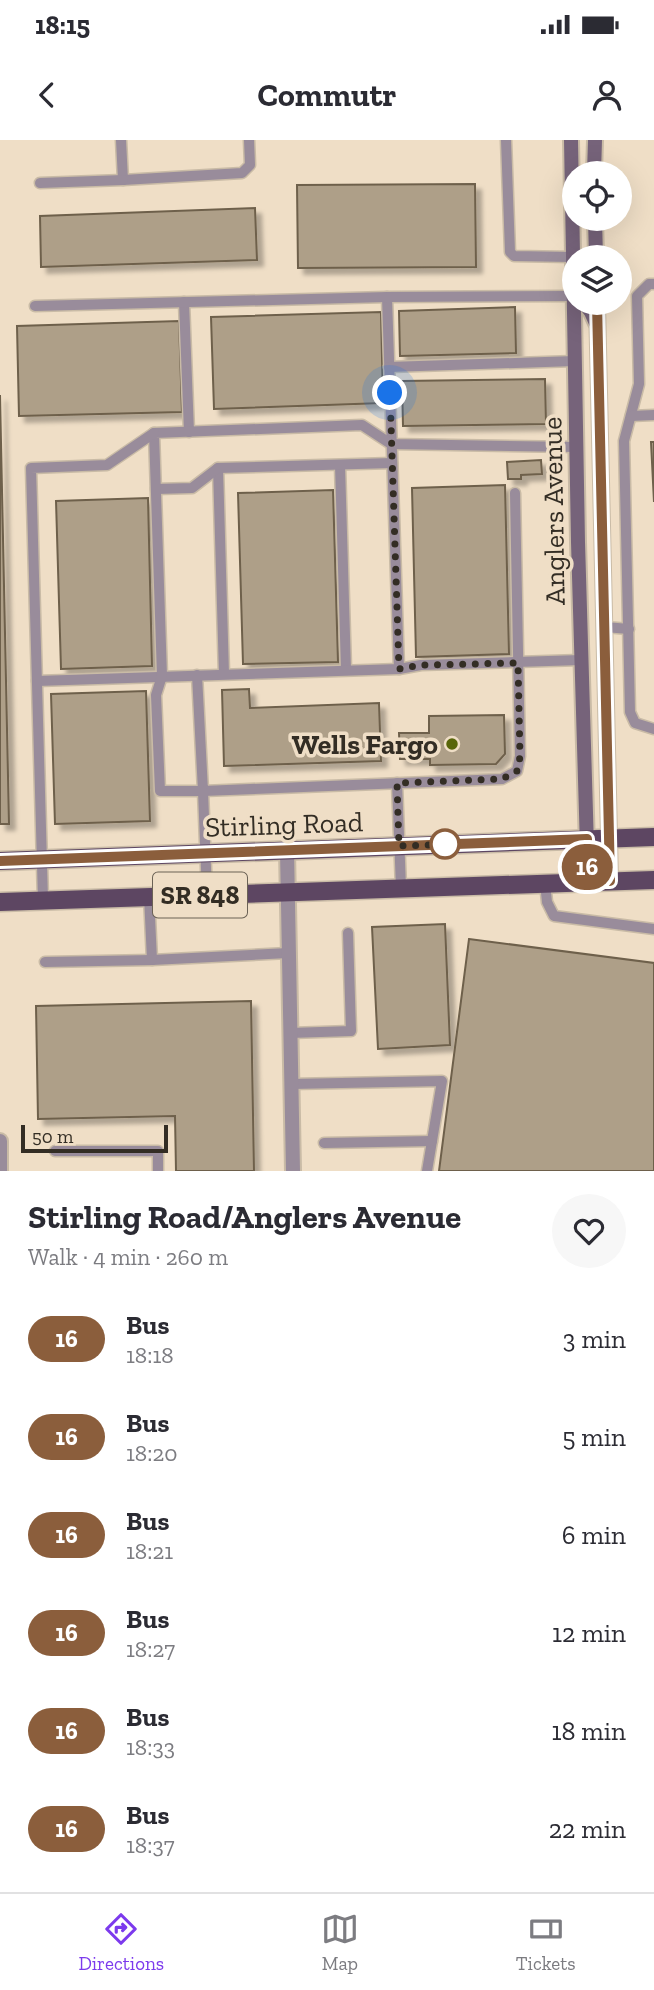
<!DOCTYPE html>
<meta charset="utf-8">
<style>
:root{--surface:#fff;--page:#f7f7f7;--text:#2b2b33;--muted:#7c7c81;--line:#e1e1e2;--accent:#7c3aed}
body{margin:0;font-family:"Zilla Slab",serif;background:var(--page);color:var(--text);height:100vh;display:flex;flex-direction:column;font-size:26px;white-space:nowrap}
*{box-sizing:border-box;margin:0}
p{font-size:23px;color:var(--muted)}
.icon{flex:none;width:38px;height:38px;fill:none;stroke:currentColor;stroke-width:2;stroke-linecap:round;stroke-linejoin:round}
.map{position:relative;height:1031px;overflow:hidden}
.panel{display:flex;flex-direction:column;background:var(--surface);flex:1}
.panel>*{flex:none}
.badge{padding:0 14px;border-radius:23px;font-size:24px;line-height:46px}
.fabs{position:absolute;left:562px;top:21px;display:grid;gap:14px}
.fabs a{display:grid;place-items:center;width:70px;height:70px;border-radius:50%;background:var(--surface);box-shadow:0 7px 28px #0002;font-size:35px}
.scale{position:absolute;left:21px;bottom:18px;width:147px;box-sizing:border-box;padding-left:7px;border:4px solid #332d24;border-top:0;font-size:19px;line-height:24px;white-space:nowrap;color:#332d24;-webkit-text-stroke:5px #efdec6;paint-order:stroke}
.you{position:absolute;width:35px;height:35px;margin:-18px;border:5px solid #fff;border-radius:50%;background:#1a73e8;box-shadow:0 0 0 10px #1a73e833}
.map>.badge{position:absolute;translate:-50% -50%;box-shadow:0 0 0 4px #fff}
.round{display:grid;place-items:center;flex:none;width:74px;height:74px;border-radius:37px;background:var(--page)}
.summary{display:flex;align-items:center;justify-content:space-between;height:119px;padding:0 28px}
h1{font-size:33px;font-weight:800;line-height:52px}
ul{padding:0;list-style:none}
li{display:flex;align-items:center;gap:21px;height:98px;padding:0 28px}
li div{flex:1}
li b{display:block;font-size:26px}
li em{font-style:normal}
li .badge{min-width:77px;font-weight:700;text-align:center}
.status{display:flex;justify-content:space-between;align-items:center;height:49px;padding:0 35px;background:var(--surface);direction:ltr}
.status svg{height:19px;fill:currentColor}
header{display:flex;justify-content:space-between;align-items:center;height:91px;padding:0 28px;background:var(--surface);font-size:32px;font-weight:800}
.tab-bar{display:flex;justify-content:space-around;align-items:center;height:98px;border-top:2px solid var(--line);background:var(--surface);font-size:19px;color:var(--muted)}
.tab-bar a{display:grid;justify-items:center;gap:4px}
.tab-bar .on{color:var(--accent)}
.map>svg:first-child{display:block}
</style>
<div class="status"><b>18:15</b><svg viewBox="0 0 49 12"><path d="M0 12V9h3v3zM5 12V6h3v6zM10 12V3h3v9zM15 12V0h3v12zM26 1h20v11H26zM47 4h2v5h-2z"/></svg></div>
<header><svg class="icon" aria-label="back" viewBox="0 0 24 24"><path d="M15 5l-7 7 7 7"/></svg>Commutr<svg class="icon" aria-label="person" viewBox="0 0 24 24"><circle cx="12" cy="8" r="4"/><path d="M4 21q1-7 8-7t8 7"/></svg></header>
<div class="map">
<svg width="654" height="1031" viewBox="0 0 654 1031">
<defs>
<filter id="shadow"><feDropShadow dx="6" dy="6" stdDeviation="2" flood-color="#0004"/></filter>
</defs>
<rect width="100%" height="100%" fill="#efdec6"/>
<g fill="#ae9f88" stroke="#6e604b" stroke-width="2" filter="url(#shadow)">
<polygon points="475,44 476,127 298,128 297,45"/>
<polygon points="255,68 257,120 41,127 40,76"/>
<polygon points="515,167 516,213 400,216 399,171"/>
<polygon points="381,172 383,263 214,269 211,177"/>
<polygon points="179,181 182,272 19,276 17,186"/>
<polygon points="545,239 546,284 403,286 402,241"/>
<polygon points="0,255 9,684 0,684"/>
<polygon points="651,302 654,302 654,362"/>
<polygon points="541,320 542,334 521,335 521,339 508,339 507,322"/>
<polygon points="505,345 509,514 416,517 412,348"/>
<polygon points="333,350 338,522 243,524 238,353"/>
<polygon points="148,358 152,526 61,529 56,361"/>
<polygon points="249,549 250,568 379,563 381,621 224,626 222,550"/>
<polygon points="146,551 150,681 55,684 51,554"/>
<polygon points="504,575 505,614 496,624 430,625 430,619 400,619 399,593 429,593 429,576"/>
<polygon points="445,784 450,905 378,909 372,787"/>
<polygon points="469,799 654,823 654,1031 439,1031"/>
<polygon points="251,861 254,1031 176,1031 175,976 38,979 36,866"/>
</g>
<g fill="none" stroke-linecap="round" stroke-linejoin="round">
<g stroke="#c9bba6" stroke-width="13">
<g id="lane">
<polyline points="121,0 123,40 242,33 250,25 249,0"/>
<polyline points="506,0 510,112 514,116 572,117"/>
<polyline points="40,43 123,40"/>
<polyline points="654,144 649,144 637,156 639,244 624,301 630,572 635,583 654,589"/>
<polyline points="387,157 399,529"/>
<polyline points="184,162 189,292"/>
<polyline points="35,166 387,157 573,156"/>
<polyline points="389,227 575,221"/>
<polyline points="631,276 654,275"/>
<polyline points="340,325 346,530"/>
<polyline points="218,328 224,534"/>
<polyline points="156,349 192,348 218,328 392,323"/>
<polyline points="605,487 629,489"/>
<polyline points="197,535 203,651 502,639 517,631 520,616 515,353"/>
<polyline points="37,541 399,529 421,525 581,520"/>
<polyline points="397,643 401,748"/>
<polyline points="545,743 547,762 554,776 654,789"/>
<polyline points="207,754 203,651 160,651 156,555 162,536 154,293 362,285 391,304 577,307"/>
<polyline points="149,756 152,820 288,813"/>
<polyline points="43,760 31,328 107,325 154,293"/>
<polyline points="45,822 152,820"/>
<polyline points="290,893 351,891 348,793"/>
<polyline points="291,944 442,941 427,1031"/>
<polyline points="324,1003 432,1001"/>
<polyline points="55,1011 158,1011 158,1031"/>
</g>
</g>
<g stroke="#c9bba6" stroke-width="18">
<g id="street">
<polyline points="287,710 293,1031"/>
<polyline points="0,1001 0,1031"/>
</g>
</g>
<g stroke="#c9bba6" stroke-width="18">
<g id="secondary">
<polyline points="571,0 578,402 588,741"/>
<polyline points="594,33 595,0"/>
<polyline points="595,79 596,117"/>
<polyline points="584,163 591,172 596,183"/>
<polyline points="597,163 610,741"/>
</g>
</g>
<g stroke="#c9bba6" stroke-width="21">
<g id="primary">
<polyline points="0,721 654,697"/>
<polyline points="0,762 654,740"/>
</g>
</g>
<use href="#lane" stroke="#998c9b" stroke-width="10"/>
<use href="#street" stroke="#998c9b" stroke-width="14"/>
<use href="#secondary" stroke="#76637a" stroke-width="14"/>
<use href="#primary" stroke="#5d4662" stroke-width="18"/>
</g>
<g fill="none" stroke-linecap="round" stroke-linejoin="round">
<g stroke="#fff" stroke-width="16">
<polyline id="line" points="0,721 587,699 588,741 610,741 597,163"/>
</g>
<use href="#line" stroke="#8b5e3c" stroke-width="10"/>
<polyline stroke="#332d24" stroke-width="7" stroke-dasharray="0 12.6" points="390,253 399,529 421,525 518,523 520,617 517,631 502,639 397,643 399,706 453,704 445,704"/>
</g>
<circle fill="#586509" stroke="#efdec6" stroke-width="2.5" cx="452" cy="604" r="7"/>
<circle fill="#fff" stroke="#8b5e3c" stroke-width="3.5" cx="445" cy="704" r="14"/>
<g text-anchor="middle" stroke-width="7" stroke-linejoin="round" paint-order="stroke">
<rect fill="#efdec6" stroke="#6b6255" stroke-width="2" x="153" y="732.5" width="94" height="45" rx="5"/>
<g font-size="26" font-weight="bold" fill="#332d24">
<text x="200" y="764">SR 848</text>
</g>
<g font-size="28" fill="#332d24" stroke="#efdec6">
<text transform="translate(553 371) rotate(-91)" y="10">Anglers Avenue</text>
<text transform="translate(284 684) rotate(-2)" y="10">Stirling Road</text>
</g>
<g font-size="28" font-weight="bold" fill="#332d24" stroke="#efdec6" text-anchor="end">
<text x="438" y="614">Wells Fargo</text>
</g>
</g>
</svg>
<div class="fabs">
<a><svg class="icon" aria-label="locate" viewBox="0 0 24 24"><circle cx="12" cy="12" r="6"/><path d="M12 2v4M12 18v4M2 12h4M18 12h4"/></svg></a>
<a><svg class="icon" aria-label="layers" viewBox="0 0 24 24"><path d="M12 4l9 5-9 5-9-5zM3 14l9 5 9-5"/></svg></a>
</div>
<div class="scale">50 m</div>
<div class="you" style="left:390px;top:253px"></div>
<b class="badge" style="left:587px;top:727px;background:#8b5e3c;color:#fff">16</b>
</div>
<section class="panel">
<div class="summary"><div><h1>Stirling Road/Anglers Avenue</h1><p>Walk · 4 min · 260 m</p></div><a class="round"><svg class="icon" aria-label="heart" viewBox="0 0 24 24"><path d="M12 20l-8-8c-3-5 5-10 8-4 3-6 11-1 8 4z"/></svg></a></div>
<ul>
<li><span class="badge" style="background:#8b5e3c;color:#fff">16</span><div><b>Bus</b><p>18:18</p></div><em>3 min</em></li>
<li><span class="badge" style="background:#8b5e3c;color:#fff">16</span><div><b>Bus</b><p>18:20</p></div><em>5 min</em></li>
<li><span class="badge" style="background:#8b5e3c;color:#fff">16</span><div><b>Bus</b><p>18:21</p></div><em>6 min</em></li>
<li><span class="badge" style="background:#8b5e3c;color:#fff">16</span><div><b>Bus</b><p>18:27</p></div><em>12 min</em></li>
<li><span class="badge" style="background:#8b5e3c;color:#fff">16</span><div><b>Bus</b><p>18:33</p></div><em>18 min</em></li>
<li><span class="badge" style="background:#8b5e3c;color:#fff">16</span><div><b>Bus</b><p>18:37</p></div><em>22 min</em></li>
</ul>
</section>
<nav class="tab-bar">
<a class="on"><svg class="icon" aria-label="directions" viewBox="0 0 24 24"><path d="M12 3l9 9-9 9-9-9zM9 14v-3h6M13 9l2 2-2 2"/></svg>Directions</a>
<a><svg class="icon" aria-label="map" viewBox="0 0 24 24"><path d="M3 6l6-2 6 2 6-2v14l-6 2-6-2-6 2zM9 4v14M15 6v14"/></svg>Map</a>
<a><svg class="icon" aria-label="tickets" viewBox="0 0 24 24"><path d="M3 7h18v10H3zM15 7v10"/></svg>Tickets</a>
</nav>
